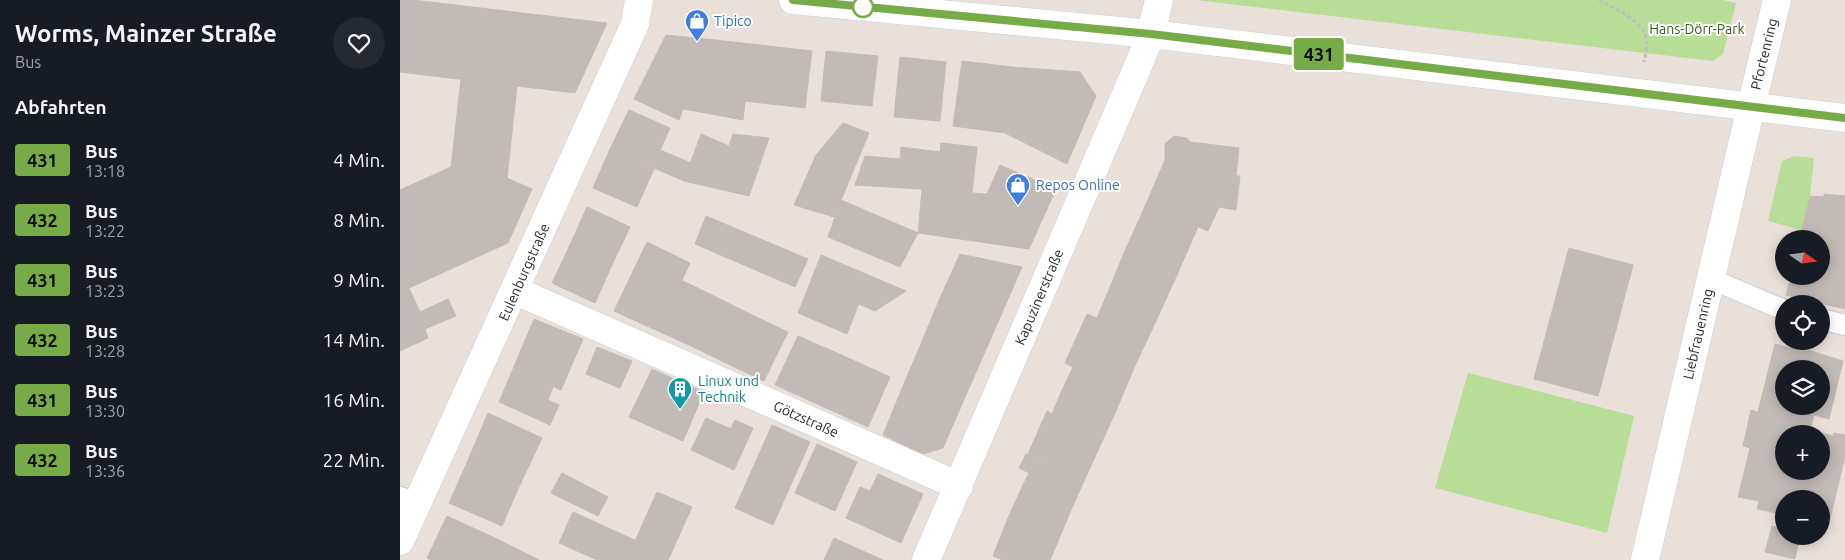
<!DOCTYPE html>
<html lang="de">
<meta charset="utf-8">
<style>
:root{--surface:#171b24;--page:#242831;--text:#f1f3f6;--muted:#9ea1a6}
body{margin:0;font-family:Ubuntu,sans-serif;background:var(--page);color:var(--text);height:100vh;display:flex;flex-direction:column;font-size:19px;white-space:nowrap}
*{box-sizing:border-box;margin:0}
p{font-size:16px;color:var(--muted)}
.icon{flex:none;width:28px;height:28px;fill:none;stroke:currentColor;stroke-width:2;stroke-linecap:round;stroke-linejoin:round}
.map{position:relative;flex:1;overflow:hidden}
.panel{display:flex;flex-direction:column;background:var(--surface);width:400px}
.panel>*{flex:none}
.badge{padding:0 10px;border-radius:4px;font-size:18px;line-height:32px}
.needle{width:32px;rotate:104deg}
.fabs{position:absolute;left:1375px;top:230px;display:grid;gap:10px}
.fabs a{display:grid;place-items:center;width:55px;height:55px;border-radius:50%;background:var(--surface);box-shadow:0 2px 12px #0003;font-size:25px}
.map>.badge{position:absolute;translate:-50% -50%;box-shadow:0 0 0 2px #fff}
h2{padding:0 15px;font-size:19px;line-height:45px}
.round{display:grid;place-items:center;flex:none;width:52px;height:52px;border-radius:26px;background:var(--page)}
.summary{display:flex;align-items:center;justify-content:space-between;height:85px;padding:0 15px}
h1{font-size:24px;font-weight:700;line-height:38px}
ul{padding:0;list-style:none}
li{display:flex;align-items:center;gap:15px;height:60px;padding:0 15px}
li div{flex:1}
li b{display:block;font-size:19px}
li em{font-style:normal}
li .badge{min-width:55px;font-weight:700;text-align:center}
main{display:flex;flex:1;min-height:0}
.map>svg:first-child{display:block}
</style>
<main>
<section class="panel">
<div class="summary"><div><h1>Worms, Mainzer Straße</h1><p>Bus</p></div><a class="round"><svg class="icon" aria-label="heart" viewBox="0 0 24 24"><path d="M12 20l-8-8c-3-5 5-10 8-4 3-6 11-1 8 4z"/></svg></a></div>
<h2>Abfahrten</h2>
<ul>
<li><span class="badge" style="background:#77ab48;color:#111">431</span><div><b>Bus</b><p>13:18</p></div><em>4 Min.</em></li>
<li><span class="badge" style="background:#76ab48;color:#111">432</span><div><b>Bus</b><p>13:22</p></div><em>8 Min.</em></li>
<li><span class="badge" style="background:#77ab48;color:#111">431</span><div><b>Bus</b><p>13:23</p></div><em>9 Min.</em></li>
<li><span class="badge" style="background:#76ab48;color:#111">432</span><div><b>Bus</b><p>13:28</p></div><em>14 Min.</em></li>
<li><span class="badge" style="background:#77ab48;color:#111">431</span><div><b>Bus</b><p>13:30</p></div><em>16 Min.</em></li>
<li><span class="badge" style="background:#76ab48;color:#111">432</span><div><b>Bus</b><p>13:36</p></div><em>22 Min.</em></li>
</ul>
</section>
<div class="map">
<svg width="1445" height="560" viewBox="0 0 1445 560">
<rect width="100%" height="100%" fill="#e9e0d9"/>
<g fill="#b8dd97">
<polygon points="796,0 1323,0 1336,3 1323,54 1313,61"/>
<polygon points="1394,156 1414,158 1410,196 1402,230 1368,221 1382,161"/>
<polygon points="1068,373 1234,416 1207,533 1035,488"/>
</g>
<g fill="#c1bab6" stroke="#c4bcb3" fill-rule="evenodd">
<polygon points="0,0 13,0 207,23 175,93 0,72"/>
<polygon points="266,35 315,40 306,113 283,109 279,120 234,99"/>
<polygon points="315,40 351,44 343,120 306,113"/>
<polygon points="351,44 412,51 405,108 344,101"/>
<polygon points="426,51 478,56 472,106 421,101"/>
<polygon points="500,57 546,62 540,121 494,117"/>
<polygon points="562,61 613,67 605,133 553,126"/>
<polygon points="613,67 680,72 696,96 667,164 605,133"/>
<polygon points="61,79 117,86 107,178 76,202 51,167"/>
<polygon points="229,110 270,128 260,150 291,163 284,181 210,149"/>
<polygon points="443,123 469,133 434,217 394,205 416,155"/>
<polygon points="301,134 329,146 333,134 369,138 349,196 284,181"/>
<polygon points="774,136 787,138 790,142 839,148 836,176 840,176 836,210 819,207 808,231 746,204 765,160 765,144"/>
<polygon points="541,143 577,147 572,194 536,190"/>
<polygon points="501,147 540,152 536,190 455,185 465,156 500,159"/>
<polygon points="210,149 254,169 237,207 193,188"/>
<polygon points="600,165 656,189 629,249 518,233 522,189 587,194"/>
<polygon points="51,167 76,202 107,178 132,189 108,243 9,288 20,312 48,299 56,316 25,329 28,338 0,351 0,190"/>
<polygon points="1424,194 1445,196 1445,309 1386,295 1391,276 1421,276 1421,239 1400,239 1410,196 1424,197"/>
<polygon points="441,200 518,233 500,267 428,237"/>
<polygon points="746,204 798,227 776,277 724,253"/>
<polygon points="187,207 230,227 211,267 169,247"/>
<polygon points="306,216 408,259 395,287 295,244"/>
<polygon points="247,242 290,263 258,331 214,311"/>
<polygon points="169,247 211,267 195,303 152,283"/>
<polygon points="1169,248 1233,265 1215,333 1151,315"/>
<polygon points="724,253 776,277 756,321 705,299"/>
<polygon points="560,254 622,267 598,322 540,298"/>
<polygon points="421,255 506,291 475,311 410,283"/>
<polygon points="281,280 314,296 291,346 258,331"/>
<polygon points="410,283 459,303 447,334 398,313"/>
<polygon points="314,296 348,313 324,362 291,346"/>
<polygon points="540,298 598,322 580,363 523,339"/>
<polygon points="705,299 756,321 737,361 678,334 687,314 697,318"/>
<polygon points="348,313 388,332 364,381 324,362"/>
<polygon points="1151,315 1215,333 1198,396 1134,379"/>
<polygon points="134,319 183,339 161,390 113,369"/>
<polygon points="678,334 737,361 715,413 662,390 673,367 665,363"/>
<polygon points="398,336 437,353 415,403 375,385"/>
<polygon points="523,339 580,363 559,411 503,386"/>
<path d="M1375,344L1401,351L1402,348L1443,361L1429,419L1414,415L1410,430L1433,436L1434,433L1445,435V456L1430,519L1421,516V499H1384V507H1382L1381,514L1357,509L1359,501L1338,497L1350,448L1343,446L1351,410L1358,412ZM1384,369H1421V406H1384ZM1384,434H1421V471H1384Z"/>
<polygon points="197,347 232,361 220,388 186,374"/>
<polygon points="437,353 490,377 468,427 415,403"/>
<polygon points="113,369 153,387 148,400 159,405 150,425 99,402"/>
<polygon points="252,369 276,380 256,429 229,417"/>
<polygon points="276,380 304,392 283,441 256,429"/>
<polygon points="503,386 559,411 543,448 523,454 483,435"/>
<polygon points="662,390 715,413 684,481 628,454 647,411 652,414"/>
<polygon points="88,413 142,438 118,489 66,465"/>
<polygon points="306,418 331,429 335,420 353,428 334,470 291,450"/>
<polygon points="372,425 410,442 373,525 335,508"/>
<polygon points="417,444 457,462 435,511 395,493"/>
<polygon points="626,454 684,481 671,510 622,487 629,473 619,468"/>
<polygon points="66,465 118,489 102,526 49,503"/>
<polygon points="162,473 208,497 198,516 151,493"/>
<polygon points="478,474 523,494 501,543 446,518 460,487 470,491"/>
<polygon points="622,487 671,510 659,539 608,518"/>
<polygon points="257,492 292,507 270,556 235,541"/>
<polygon points="173,512 270,556 268,560 197,560 159,543"/>
<polygon points="47,516 97,539 87,560 31,560 27,558"/>
<polygon points="608,518 659,539 650,560 603,560 593,556"/>
<polygon points="1372,526 1384,528 1384,536 1400,536 1395,559 1365,552"/>
<polygon points="434,538 483,560 424,560"/>
<polygon points="97,539 139,560 87,560"/>
</g>
<g fill="none" stroke-linecap="round" stroke-linejoin="round">
<g stroke="#c7cdd8" stroke-width="22">
<g id="service">
<polyline points="1311,279 1384,310"/>
<polyline points="1421,319 1445,325"/>
<polyline points="0,497 18,503"/>
</g>
</g>
<g stroke="#c7cdd8" stroke-width="29">
<g id="minor">
<polyline points="116,291 559,486"/>
<polyline points="0,541 235,24 239,0"/>
<polyline points="526,560 738,66 751,34 759,0"/>
<polyline points="1245,560 1351,107"/>
</g>
</g>
<g stroke="#c7cdd8" stroke-width="29">
<g id="secondary">
<polyline points="393,0 751,34 1445,118"/>
<polyline points="1351,107 1377,0"/>
</g>
</g>
<path stroke="#bebebe" stroke-width="3" stroke-dasharray="4 2.5" stroke-linecap="butt" d="M1199,0C1215,9 1246,21 1247,43C1247,49 1245,56 1244,62"/>
<use href="#service" stroke="#fff" stroke-width="20"/>
<use href="#minor" stroke="#fff" stroke-width="28"/>
<use href="#secondary" stroke="#fff" stroke-width="28"/>
</g>
<g fill="none" stroke-linecap="round" stroke-linejoin="round">
<g stroke="#fff" stroke-width="11">
<polyline id="line" points="393,0 751,34 1445,118"/>
</g>
<use href="#line" stroke="#77ab48" stroke-width="8"/>
</g>
<defs>
<g id="shop-pin" transform="scale(1.25)"><path d="M0 17L-7.5 6A9.5 9.5 0 1 1 7.5 6Z" fill="#3f7fe0" stroke="#fff"/><path d="M-5-2.5h2.3a2.7 3.5 0 0 1 5.4 0H5L5.5 6h-11ZM-1.5-2.5h3a1.5 2.3 0 0 0-3 0Z" fill="#fff"/></g>
<g id="building-pin" transform="scale(1.25)"><path d="M0 17L-7.5 6A9.5 9.5 0 1 1 7.5 6Z" fill="#0f9aa8" stroke="#fff"/><path d="M-4-6H4V6H1V3H-1V6H-4ZM-2.5-4.3h1.7v1.8h-1.7ZM.8-4.3h1.7v1.8H.8ZM-2.5-1h1.7V.8h-1.7ZM.8-1h1.7V.8H.8Z" fill="#fff"/></g>
</defs>
<g fill-rule="evenodd">
<use href="#shop-pin" x="297" y="21"/>
<use href="#shop-pin" x="618" y="185"/>
<use href="#building-pin" x="280" y="389"/>
</g>
<circle fill="#fff" stroke="#77ab48" stroke-width="2.5" cx="463" cy="7" r="10"/>
<g text-anchor="middle" stroke-width="4" stroke-linejoin="round" paint-order="stroke">
<g font-size="14" fill="#366cbe" stroke="#fff" text-anchor="start">
<text x="314" y="26">Tipico</text>
<text x="636" y="190">Repos Online</text>
</g>
<g font-size="14" fill="#335e1d" stroke="#fff">
<text x="1297" y="34">Hans-Dörr-Park</text>
</g>
<g font-size="14" fill="#272727" stroke="#fff">
<text transform="translate(1364 54) rotate(-76)" y="5">Pfortenring</text>
<text transform="translate(124 272) rotate(-66)" y="5">Eulenburgstraße</text>
<text transform="translate(639 297) rotate(-67)" y="5">Kapuzinerstraße</text>
<text transform="translate(1298 334) rotate(-77)" y="5">Liebfrauenring</text>
<text transform="translate(406 419) rotate(24)" y="5">Götzstraße</text>
</g>
<g font-size="14" fill="#0d838f" stroke="#fff" text-anchor="start">
<text x="298" y="386">Linux und<tspan x="298" dy="16">Technik</tspan></text>
</g>
</g>
</svg>
<div class="fabs">
<a><svg class="needle" viewBox="-14 -14 28 28"><path d="M0-13l5 13h-10z" fill="#e53935"/><path d="M0 13l5-13h-10z" fill="#9ea1a6"/></svg></a>
<a><svg class="icon" aria-label="locate" viewBox="0 0 24 24"><circle cx="12" cy="12" r="6"/><path d="M12 2v4M12 18v4M2 12h4M18 12h4"/></svg></a>
<a><svg class="icon" aria-label="layers" viewBox="0 0 24 24"><path d="M12 4l9 5-9 5-9-5zM3 14l9 5 9-5"/></svg></a>
<a>+</a>
<a>−</a>
</div>
<b class="badge" style="left:919px;top:54px;background:#77ab48;color:#111">431</b>
</div>
</main>
